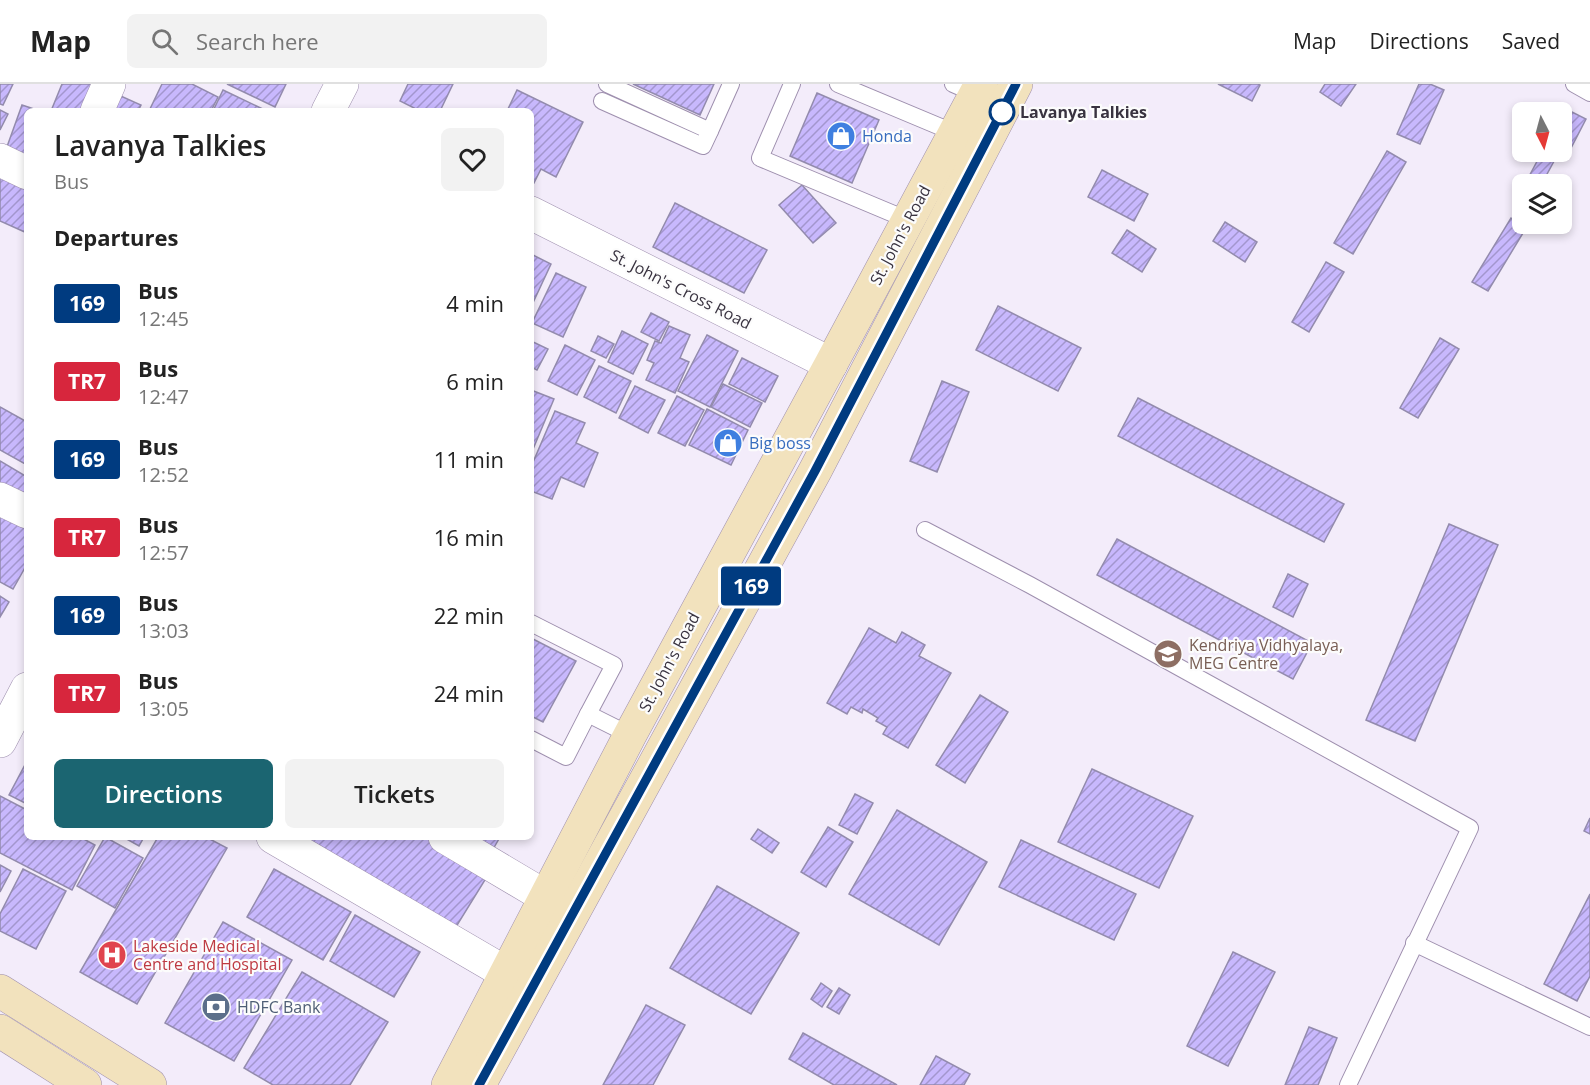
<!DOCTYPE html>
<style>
:root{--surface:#fff;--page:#f2f2f2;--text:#222;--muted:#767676;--line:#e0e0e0;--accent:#1b6571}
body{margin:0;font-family:"Open Sans",sans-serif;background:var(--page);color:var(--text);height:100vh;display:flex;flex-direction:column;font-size:22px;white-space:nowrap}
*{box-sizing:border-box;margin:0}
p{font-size:20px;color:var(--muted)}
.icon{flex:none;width:33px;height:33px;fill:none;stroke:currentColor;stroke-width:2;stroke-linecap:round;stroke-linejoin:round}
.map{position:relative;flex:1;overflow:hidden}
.drawer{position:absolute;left:24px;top:24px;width:510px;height:732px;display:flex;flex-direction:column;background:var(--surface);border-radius:9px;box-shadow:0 3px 9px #0003}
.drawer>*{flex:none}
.badge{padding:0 12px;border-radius:4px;font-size:21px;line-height:39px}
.needle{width:39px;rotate:174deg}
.buttons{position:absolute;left:1512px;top:18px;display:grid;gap:12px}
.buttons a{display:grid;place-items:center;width:60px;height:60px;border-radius:9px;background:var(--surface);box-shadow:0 3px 9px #0003;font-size:30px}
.map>.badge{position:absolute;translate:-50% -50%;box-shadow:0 0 0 3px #fff}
h2{padding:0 30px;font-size:22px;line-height:54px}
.round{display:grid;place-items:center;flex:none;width:63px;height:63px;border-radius:9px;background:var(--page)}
.headline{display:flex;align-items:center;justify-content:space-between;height:102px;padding:0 30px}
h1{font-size:28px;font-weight:600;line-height:45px}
.action{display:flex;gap:12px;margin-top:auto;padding:12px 30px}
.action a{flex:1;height:69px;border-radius:9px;background:var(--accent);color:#fff;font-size:24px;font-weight:600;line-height:69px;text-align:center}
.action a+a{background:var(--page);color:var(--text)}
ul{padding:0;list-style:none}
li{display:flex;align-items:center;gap:18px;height:78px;padding:0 30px}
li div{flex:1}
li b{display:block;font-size:22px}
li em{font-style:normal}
li .badge{min-width:66px;font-weight:700;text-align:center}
header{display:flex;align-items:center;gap:36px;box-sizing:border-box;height:84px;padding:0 30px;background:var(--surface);border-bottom:2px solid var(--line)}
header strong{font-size:28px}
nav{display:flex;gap:33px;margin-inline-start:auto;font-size:21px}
.search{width:420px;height:54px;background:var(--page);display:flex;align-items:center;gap:15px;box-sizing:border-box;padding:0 21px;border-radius:9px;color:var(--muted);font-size:22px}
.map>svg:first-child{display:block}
</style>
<header>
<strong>Map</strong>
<div class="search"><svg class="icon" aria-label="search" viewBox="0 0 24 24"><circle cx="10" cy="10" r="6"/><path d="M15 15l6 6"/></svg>Search here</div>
<nav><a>Map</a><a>Directions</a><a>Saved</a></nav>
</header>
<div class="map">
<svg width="1590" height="1001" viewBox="0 0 1590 1001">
<defs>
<pattern id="building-hatch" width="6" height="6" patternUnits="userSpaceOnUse" patternTransform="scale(1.5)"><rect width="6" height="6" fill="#c8b8fd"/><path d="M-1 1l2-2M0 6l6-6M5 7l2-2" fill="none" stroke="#a396ce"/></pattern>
</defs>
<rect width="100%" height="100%" fill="#f3ecfa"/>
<g fill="url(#building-hatch)" stroke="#938bad" stroke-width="1.5">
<polygon points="0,0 13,0 3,21 0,20"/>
<polygon points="62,0 93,0 88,27 51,27"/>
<polygon points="162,0 192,0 218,13 211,27 149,27"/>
<polygon points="227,0 286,0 275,23"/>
<polygon points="408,0 453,0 440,27 420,27 400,17"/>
<polygon points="633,0 714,0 700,31"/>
<polygon points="1218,0 1258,0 1260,1 1252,17"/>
<polygon points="1325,0 1356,0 1341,22 1320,8"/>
<polygon points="1419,0 1430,0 1444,6 1420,60 1397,50"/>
<polygon points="223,6 267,27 213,27"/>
<polygon points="517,6 583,38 556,93 541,85 534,99 531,97 531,27 507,27"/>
<polygon points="114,9 141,21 138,27 106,27"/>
<polygon points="817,9 879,36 852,99 790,72"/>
<polygon points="22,21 40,27 27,27 27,79 4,71"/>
<polygon points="1564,24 1586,35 1570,66 1562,62 1562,30"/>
<polygon points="0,26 8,30 0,46"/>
<polygon points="1387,67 1406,78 1353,170 1334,159"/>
<polygon points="1542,68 1559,68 1546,92 1554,97 1553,100 1525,100"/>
<polygon points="1102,86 1148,110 1134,137 1088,113"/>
<polygon points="0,93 27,106 27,149 0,137"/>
<polygon points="802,101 836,139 813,159 779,121"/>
<polygon points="675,119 767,166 744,209 653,163"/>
<polygon points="1511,134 1526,144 1488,207 1472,198"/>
<polygon points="1225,138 1257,158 1245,178 1213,157"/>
<polygon points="1127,146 1156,165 1142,188 1112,169"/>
<polygon points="531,170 551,180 531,223"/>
<polygon points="1326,178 1344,188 1309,248 1292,238"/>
<polygon points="556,189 586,203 563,253 532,239"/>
<polygon points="998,222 1081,264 1058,307 976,266"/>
<polygon points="651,229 669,238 659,257 641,248"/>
<polygon points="669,242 690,251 680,274 689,278 675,309 646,296 654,279 647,276 655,257 661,259"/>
<polygon points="622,247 648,260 633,290 608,278"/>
<polygon points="707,251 738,267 710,323 678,307"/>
<polygon points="598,252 614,260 606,274 591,267"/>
<polygon points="1440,254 1459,265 1418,334 1400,324"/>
<polygon points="531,257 548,265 537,286 531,283"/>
<polygon points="565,261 595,276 577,311 548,297"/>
<polygon points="742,274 778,292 765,318 729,300"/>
<polygon points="599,282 631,297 616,329 584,313"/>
<polygon points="942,297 969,308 937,388 910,377"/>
<polygon points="723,300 762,319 750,343 711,323"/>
<polygon points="635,302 665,316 648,349 619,334"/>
<polygon points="531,306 554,315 531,370"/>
<polygon points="677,312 704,326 685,362 658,349"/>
<polygon points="1138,314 1344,420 1324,458 1118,352"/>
<polygon points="0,323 27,338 27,381 0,366"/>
<polygon points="707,325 748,346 731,381 689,361"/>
<polygon points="555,327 585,339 576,359 598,369 584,403 561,393 552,415 531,407 531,383"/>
<polygon points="0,377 27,393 27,417 0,402"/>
<polygon points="0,430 27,444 27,480 13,505 0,498"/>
<polygon points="1449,440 1498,461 1415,657 1366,636"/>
<polygon points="1117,455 1312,559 1293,595 1097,491"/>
<polygon points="1288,490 1308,500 1293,533 1273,523"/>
<polygon points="0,512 9,518 0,533"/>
<polygon points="869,544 896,559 902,548 925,561 919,572 951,589 908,664 883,650 887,643 876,637 878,634 863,625 862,629 851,623 847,630 827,619"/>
<polygon points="531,554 576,577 543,638 531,632"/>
<polygon points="980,611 1008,628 965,699 936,681"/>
<polygon points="27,677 27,720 9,711"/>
<polygon points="1092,685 1193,732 1159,804 1058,758"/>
<polygon points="855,710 873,719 857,750 839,741"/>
<polygon points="0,712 27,726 27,753 80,753 95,761 72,806 0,769"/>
<polygon points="897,726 987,778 939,861 849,810"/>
<polygon points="1590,734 1590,750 1584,747"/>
<polygon points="828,743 853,758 826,803 801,788"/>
<polygon points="758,745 779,759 772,769 751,755"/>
<polygon points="105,753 143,774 115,824 77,802"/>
<polygon points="123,753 144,753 139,762"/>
<polygon points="158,753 206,753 227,764 137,920 80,888"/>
<polygon points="289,753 425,753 488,791 451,851"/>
<polygon points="466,753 500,753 492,767"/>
<polygon points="1021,756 1136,810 1114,856 999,803"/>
<polygon points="0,781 11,787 0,808"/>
<polygon points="23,785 66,807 36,865 0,847 0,830"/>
<polygon points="274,785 351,828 323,876 247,833"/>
<polygon points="717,802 799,849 751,930 670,884"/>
<polygon points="1590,810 1590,892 1577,917 1544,900"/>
<polygon points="355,831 420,868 394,913 330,877"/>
<polygon points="223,838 292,876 234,977 165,939"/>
<polygon points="1233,868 1275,888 1228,982 1187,962"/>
<polygon points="302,888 388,938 350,1001 273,1001 244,984"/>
<polygon points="821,899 832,907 822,923 811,915"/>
<polygon points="839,904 850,911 839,930 827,923"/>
<polygon points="646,921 685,941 653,1001 603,1001"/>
<polygon points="1309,943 1337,954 1318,1001 1285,1001"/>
<polygon points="803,949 897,1001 834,1001 789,975"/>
<polygon points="936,972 970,990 964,1001 920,1001"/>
</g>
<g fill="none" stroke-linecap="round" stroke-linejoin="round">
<g stroke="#9e8fae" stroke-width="18">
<g id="lane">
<polyline points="607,0 710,47 731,0"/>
<polyline points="792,0 760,74 908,136"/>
<polyline points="838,0 955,49"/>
<polyline points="953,0 976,10"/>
<polyline points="1574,0 1590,9"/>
<polyline points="602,17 703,62 710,47"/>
<polyline points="925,446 1030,501 1470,744 1348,1001"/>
<polyline points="531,539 614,581 588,630 630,651"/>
<polyline points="531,655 566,673 588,630"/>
<polyline points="1414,859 1590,943"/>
</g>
</g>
<g stroke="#9e8fae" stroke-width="34">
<g id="street">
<polyline points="97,27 109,0"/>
<polyline points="328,27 342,0"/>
<polyline points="0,76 27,89"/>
<polyline points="531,129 831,280"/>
<polyline points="0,415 27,428"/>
<polyline points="0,657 27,605"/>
<polyline points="273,753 506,889"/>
<polyline points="445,753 546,813"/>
</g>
</g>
<g stroke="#9e8fae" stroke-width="34">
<g id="secondary">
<polyline points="0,907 150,1001"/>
<polyline points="0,947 85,1001"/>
<polyline points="448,1001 630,651 831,280 981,0"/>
<polyline points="479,1001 815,387 1016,0"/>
</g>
</g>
<use href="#lane" stroke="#fff" stroke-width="16"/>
<use href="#street" stroke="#fff" stroke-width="33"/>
<use href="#secondary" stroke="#f2e2bd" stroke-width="33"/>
</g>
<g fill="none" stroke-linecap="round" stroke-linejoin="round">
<g stroke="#fff" stroke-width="14">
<polyline id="line" points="479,1001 815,387 1016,0"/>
</g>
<use href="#line" stroke="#003b80" stroke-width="9"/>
</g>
<defs>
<g id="shop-disc" transform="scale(1.5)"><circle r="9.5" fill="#3f7fe0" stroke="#fcfcfc"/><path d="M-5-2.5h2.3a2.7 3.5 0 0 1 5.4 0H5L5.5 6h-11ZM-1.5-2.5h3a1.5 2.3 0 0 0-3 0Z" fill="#fff"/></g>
<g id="school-disc" transform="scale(1.5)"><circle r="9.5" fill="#8d6e63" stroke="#fcfcfc"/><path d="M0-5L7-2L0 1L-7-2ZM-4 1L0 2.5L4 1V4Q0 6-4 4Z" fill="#fff"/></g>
<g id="hospital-disc" transform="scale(1.5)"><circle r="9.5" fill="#e0444e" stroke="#fcfcfc"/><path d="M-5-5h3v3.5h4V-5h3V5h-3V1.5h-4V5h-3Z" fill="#fff"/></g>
<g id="bank-disc" transform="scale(1.5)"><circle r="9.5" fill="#5c6f8a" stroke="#fcfcfc"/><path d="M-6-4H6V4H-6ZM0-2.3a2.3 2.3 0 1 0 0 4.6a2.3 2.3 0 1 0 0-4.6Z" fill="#fff"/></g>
</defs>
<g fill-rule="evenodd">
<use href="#shop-disc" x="841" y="52"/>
<use href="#shop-disc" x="728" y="359"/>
<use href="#school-disc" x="1168" y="570"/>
<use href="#hospital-disc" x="112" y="871"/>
<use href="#bank-disc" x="216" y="923"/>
</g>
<circle fill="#fff" stroke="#003b80" stroke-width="3" cx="1002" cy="28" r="12"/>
<g text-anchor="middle" stroke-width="4.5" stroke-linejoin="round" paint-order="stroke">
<g font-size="16" font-weight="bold" fill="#393340" stroke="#fcfcfc" text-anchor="start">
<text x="1020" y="34">Lavanya Talkies</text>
</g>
<g font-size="16" fill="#366cbe" stroke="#fcfcfc" text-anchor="start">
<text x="862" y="58">Honda</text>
<text x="749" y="365">Big boss</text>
</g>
<g font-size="16" fill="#393340" stroke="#fcfcfc">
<text transform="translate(900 151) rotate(-62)" y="6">St. John's Road</text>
<text transform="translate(681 205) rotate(27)" y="6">St. John's Cross Road</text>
<text transform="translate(669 578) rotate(-62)" y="6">St. John's Road</text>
</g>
<g font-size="16" fill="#785e54" stroke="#fcfcfc" text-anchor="start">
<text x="1189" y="567">Kendriya Vidhyalaya,<tspan x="1189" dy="18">MEG Centre</tspan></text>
</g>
<g font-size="16" fill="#be3a42" stroke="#fcfcfc" text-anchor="start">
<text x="133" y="868">Lakeside Medical<tspan x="133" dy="18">Centre and Hospital</tspan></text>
</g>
<g font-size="16" fill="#4e5e75" stroke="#fcfcfc" text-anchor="start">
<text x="237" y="929">HDFC Bank</text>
</g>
</g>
</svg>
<div class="buttons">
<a><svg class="needle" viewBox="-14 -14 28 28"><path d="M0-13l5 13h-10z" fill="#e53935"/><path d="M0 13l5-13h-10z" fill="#767676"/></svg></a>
<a><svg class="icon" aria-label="layers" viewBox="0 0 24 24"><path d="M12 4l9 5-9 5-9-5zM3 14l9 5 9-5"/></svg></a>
</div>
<b class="badge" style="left:751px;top:502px;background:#003b80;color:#fff">169</b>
<section class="drawer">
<div class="headline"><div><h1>Lavanya Talkies</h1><p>Bus</p></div><a class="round"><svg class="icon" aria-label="heart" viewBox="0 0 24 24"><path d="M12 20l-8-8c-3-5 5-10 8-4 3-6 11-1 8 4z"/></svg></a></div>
<h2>Departures</h2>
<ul>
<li><span class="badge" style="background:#003b80;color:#fff">169</span><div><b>Bus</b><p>12:45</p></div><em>4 min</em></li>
<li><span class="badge" style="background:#d7263d;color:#fff">TR7</span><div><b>Bus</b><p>12:47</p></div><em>6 min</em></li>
<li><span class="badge" style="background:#003b80;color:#fff">169</span><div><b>Bus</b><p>12:52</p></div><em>11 min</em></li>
<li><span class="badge" style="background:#d7263d;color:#fff">TR7</span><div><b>Bus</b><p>12:57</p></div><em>16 min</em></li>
<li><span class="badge" style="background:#003b80;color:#fff">169</span><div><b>Bus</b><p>13:03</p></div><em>22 min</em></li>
<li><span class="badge" style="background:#d7263d;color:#fff">TR7</span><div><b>Bus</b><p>13:05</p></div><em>24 min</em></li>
</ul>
<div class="action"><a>Directions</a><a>Tickets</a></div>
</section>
</div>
